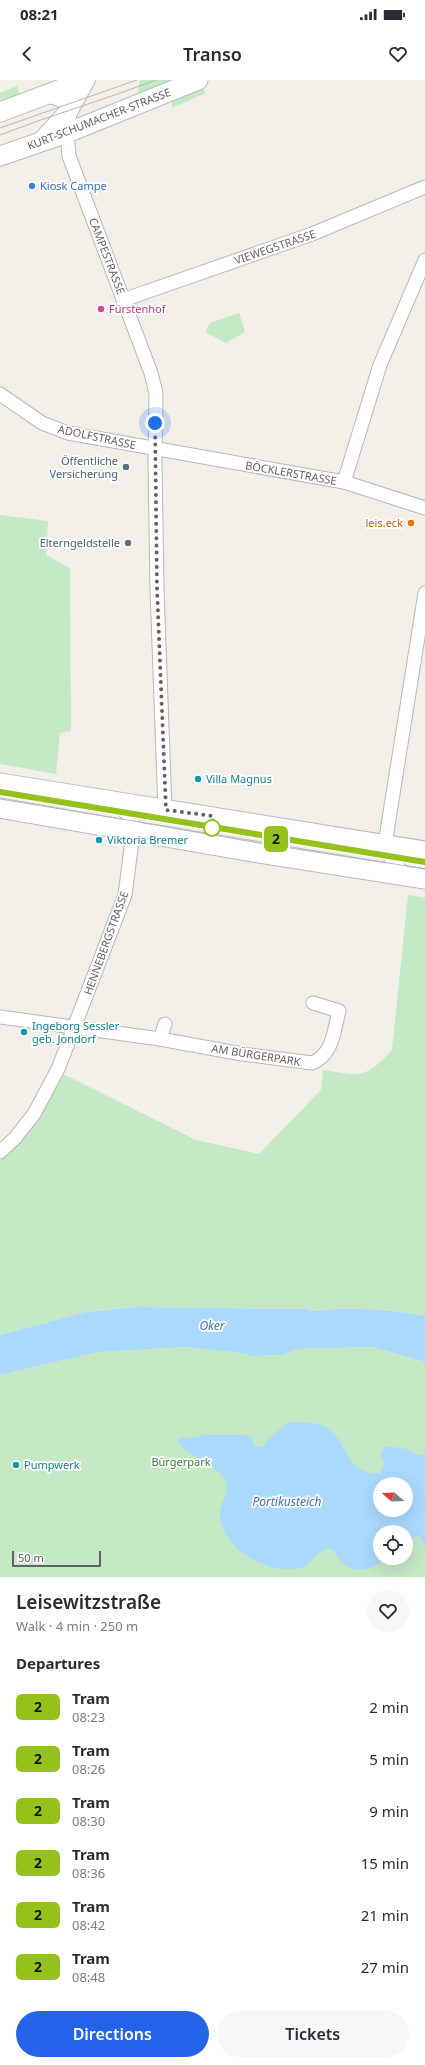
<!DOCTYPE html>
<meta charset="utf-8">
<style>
:root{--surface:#fff;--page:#f7f7f7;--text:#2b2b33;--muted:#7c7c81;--accent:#2563eb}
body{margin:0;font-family:"Noto Sans",sans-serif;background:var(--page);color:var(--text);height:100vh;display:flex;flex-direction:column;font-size:15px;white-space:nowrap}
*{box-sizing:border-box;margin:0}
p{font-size:13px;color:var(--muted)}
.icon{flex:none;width:22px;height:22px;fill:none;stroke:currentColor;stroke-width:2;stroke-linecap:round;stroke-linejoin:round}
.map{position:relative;height:1497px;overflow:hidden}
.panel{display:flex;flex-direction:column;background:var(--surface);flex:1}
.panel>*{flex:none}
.badge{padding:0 8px;border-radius:6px;font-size:14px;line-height:26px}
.needle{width:26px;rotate:289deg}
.buttons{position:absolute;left:373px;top:1397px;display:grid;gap:8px}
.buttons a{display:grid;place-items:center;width:40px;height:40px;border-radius:50%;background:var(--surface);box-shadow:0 4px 16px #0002;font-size:20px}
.scale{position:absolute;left:12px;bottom:10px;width:89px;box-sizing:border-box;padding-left:4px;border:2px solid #5f6368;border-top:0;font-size:11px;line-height:14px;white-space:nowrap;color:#5f6368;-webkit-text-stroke:3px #fff;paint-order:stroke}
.you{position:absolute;width:20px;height:20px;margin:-10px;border:3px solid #fff;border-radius:50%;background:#1a73e8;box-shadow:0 0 0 6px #1a73e833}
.map>.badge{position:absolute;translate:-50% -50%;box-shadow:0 0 0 2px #fff}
h2{padding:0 16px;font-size:15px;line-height:36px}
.round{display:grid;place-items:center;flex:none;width:42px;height:42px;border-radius:21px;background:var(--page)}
.headline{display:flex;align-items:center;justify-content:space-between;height:68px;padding:0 16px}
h1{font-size:19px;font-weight:600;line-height:30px}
.action{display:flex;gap:8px;margin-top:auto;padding:8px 16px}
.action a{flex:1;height:46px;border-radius:24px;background:var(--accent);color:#fff;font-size:16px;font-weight:600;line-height:46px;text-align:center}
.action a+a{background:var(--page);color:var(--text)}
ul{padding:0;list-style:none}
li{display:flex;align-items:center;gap:12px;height:52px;padding:0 16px}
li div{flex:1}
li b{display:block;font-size:15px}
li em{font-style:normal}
li .badge{min-width:44px;font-weight:700;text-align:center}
.status{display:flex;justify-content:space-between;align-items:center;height:28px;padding:0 20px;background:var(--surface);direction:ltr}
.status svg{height:11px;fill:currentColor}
header{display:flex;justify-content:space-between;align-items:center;height:52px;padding:0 16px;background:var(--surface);font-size:18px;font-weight:600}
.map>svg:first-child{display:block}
</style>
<div class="status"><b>08:21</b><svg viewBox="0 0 49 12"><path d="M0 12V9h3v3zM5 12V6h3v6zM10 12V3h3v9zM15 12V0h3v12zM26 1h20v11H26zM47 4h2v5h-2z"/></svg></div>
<header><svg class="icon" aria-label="back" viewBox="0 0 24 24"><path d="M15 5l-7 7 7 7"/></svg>Transo<svg class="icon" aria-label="heart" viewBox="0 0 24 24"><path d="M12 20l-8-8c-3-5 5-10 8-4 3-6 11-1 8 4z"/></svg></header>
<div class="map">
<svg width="425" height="1497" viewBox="0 0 425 1497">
<rect width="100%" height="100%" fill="#f1efe8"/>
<g fill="#c5e8c5" fill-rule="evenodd">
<polygon points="140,0 170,0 137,18"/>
<polygon points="17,6 20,14 0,20 0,13"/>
<polygon points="202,8 206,13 172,28 171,20"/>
<polygon points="239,233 245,252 226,263 205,252 210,243"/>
<polygon points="0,435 48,441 46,475 70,488 71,651 60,653 56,694 0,684"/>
<path d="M408,815L425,818V1236C396,1230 365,1228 335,1229C323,1229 316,1233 305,1229L134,1227L109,1229L86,1232L0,1255V1081C30,1054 45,1029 63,994L196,1060L259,1074L321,1010L323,990C362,996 365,999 392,970Z"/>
<path d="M187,1267L240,1273L253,1276L283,1275L296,1269L373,1267L425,1282V1497H0V1295L96,1272ZM380,1404H406V1430H380ZM380,1452H406V1478H380Z"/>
</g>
<g fill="#aadaff" fill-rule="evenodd">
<path d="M134,1227L305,1229C316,1233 323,1229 335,1229C365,1228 396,1230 425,1236V1282L373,1267L296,1269L283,1275L253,1276L240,1273L187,1267L97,1272L0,1295V1255L86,1232Z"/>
<path d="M288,1342C300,1342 314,1341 325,1347C349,1360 345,1397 380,1393L384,1384L380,1374L385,1366L407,1369L418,1375H425V1466L420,1456L415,1457L406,1466V1452H380V1478H385C374,1491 351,1495 340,1480C336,1475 335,1471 330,1468C318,1470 313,1482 303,1487C271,1497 225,1471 220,1438C218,1425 232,1411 225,1399C216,1385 182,1373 178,1361L180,1357L189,1358L205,1355H245L251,1357L254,1365L258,1368L264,1366L269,1359ZM380,1404H406V1430H380Z"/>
</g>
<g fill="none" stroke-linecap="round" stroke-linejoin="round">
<g stroke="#b5b8bc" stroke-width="15">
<g id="street">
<polyline points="44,15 58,19 71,26 67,53 69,76 151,293 156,313 155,382 157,509 165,730"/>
<polyline points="123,220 312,154 425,107"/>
<polyline points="0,314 42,343 68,353 344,402 425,428"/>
<polyline points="344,402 380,285 425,180"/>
<path d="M408,796C396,787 389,779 385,764L425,513"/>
<polyline points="0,937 160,959 165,944"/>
<path d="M160,959L242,974L312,983C333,975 334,950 339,931L313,923"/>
<polyline points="0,1072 15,1058 34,1034 58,989 125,815 134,745 127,733 112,723"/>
</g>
</g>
<g stroke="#b6babf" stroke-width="21">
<g id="secondary">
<polyline points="0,32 85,0"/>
<polyline points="43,60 66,35 85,0"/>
<polyline points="0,76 67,53 198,0"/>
<polyline points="0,703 425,771"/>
<polyline points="0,728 258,773 425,799"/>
</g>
</g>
<use href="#street" stroke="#fff" stroke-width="13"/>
<use href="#secondary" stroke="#fff" stroke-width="19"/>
<g stroke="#b6b7b8" stroke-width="1">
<polyline points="0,48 137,0"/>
<path d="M0,55C51,35 104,20 156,0"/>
<polyline points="0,712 188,744"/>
<polyline points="0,719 425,789"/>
<polyline points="227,751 425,782"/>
</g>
</g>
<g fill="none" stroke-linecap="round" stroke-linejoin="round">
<g stroke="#fff" stroke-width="9">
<polyline id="line" points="0,712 425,782"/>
</g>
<use href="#line" stroke="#94c11a" stroke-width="6"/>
<polyline stroke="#5f6368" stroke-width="4" stroke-dasharray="0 7.2" points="155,343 157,508 166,730 213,736 212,748"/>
</g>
<circle fill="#3f7fe0" stroke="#fff" stroke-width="1.5" cx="32" cy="106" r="4"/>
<circle fill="#d1479c" stroke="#fff" stroke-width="1.5" cx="101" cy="229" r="4"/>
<g fill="#5c6f8a" stroke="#fff" stroke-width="1.5">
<circle cx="126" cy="387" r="4"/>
<circle cx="128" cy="463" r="4"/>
</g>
<circle fill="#e8710a" stroke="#fff" stroke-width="1.5" cx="411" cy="443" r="4"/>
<g fill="#0f9aa8" stroke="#fff" stroke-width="1.5">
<circle cx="198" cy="699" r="4"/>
<circle cx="99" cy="760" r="4"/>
<circle cx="24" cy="952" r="4"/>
<circle cx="16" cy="1385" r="4"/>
</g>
<circle fill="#fff" stroke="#94c11a" stroke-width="2" cx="212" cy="748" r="8"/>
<g text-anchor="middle" stroke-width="3.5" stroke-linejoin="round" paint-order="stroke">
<g font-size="11" fill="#5f6368" stroke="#fff">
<text transform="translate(99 39) rotate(-21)" y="4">KURT-SCHUMACHER-STRASSE</text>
<text transform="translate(275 167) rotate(-19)" y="4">VIEWEGSTRASSE</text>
<text transform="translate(107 176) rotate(69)" y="4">CAMPESTRASSE</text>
<text transform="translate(97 357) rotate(12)" y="4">ADOLFSTRASSE</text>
<text transform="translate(291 393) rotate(10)" y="4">BÖCKLERSTRASSE</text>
<text transform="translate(106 863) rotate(-70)" y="4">HENNEBERGSTRASSE</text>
<text transform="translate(256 975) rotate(9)" y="4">AM BÜRGERPARK</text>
</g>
<g font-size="11" fill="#366cbe" stroke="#fff" text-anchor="start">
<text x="40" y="110">Kiosk Campe</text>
</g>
<g font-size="11" fill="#b23c85" stroke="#fff" text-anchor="start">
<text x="109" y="233">Fürstenhof</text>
</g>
<g font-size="11" fill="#4e5e75" stroke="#fff" text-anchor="end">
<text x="118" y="385">Öffentliche<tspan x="118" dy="13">Versicherung</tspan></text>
<text x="120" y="467">Elterngeldstelle</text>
</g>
<g font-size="11" fill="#c56008" stroke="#fff" text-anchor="end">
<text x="403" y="447">leis.eck</text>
</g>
<g font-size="11" fill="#0d838f" stroke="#fff" text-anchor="start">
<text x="206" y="703">Villa Magnus</text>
<text x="107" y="764">Viktoria Bremer</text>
<text x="32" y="950">Ingeborg Sessler<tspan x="32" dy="13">geb. Jondorf</tspan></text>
<text x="24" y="1389">Pumpwerk</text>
</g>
<g font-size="11" fill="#348238" stroke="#fff">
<text x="181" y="1386">Bürgerpark</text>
</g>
<g font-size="12" font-style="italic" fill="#4174aa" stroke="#fff">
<text x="212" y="1250">Oker</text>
<text x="287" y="1426">Portikusteich</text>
</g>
</g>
</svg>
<div class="buttons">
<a><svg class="needle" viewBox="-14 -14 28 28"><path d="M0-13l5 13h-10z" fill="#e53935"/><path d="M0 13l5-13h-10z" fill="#7c7c81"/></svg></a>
<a><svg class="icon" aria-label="locate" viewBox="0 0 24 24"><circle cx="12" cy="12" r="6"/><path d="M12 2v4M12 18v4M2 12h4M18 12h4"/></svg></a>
</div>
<div class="scale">50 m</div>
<div class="you" style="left:155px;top:343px"></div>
<b class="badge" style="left:276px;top:759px;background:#94c11a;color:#111">2</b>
</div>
<section class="panel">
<div class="headline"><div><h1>Leisewitzstraße</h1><p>Walk · 4 min · 250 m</p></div><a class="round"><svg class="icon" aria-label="heart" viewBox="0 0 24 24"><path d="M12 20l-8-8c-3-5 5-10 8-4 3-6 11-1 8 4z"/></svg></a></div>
<h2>Departures</h2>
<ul>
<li><span class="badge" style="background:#94c11a;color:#111">2</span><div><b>Tram</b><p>08:23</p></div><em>2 min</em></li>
<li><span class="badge" style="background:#94c11a;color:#111">2</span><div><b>Tram</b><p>08:26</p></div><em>5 min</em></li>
<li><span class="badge" style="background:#94c11a;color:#111">2</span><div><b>Tram</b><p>08:30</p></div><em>9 min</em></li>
<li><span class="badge" style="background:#94c11a;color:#111">2</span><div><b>Tram</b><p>08:36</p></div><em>15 min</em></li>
<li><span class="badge" style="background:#94c11a;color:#111">2</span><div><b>Tram</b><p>08:42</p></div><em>21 min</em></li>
<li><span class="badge" style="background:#94c11a;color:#111">2</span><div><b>Tram</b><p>08:48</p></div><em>27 min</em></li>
</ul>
<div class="action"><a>Directions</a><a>Tickets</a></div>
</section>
